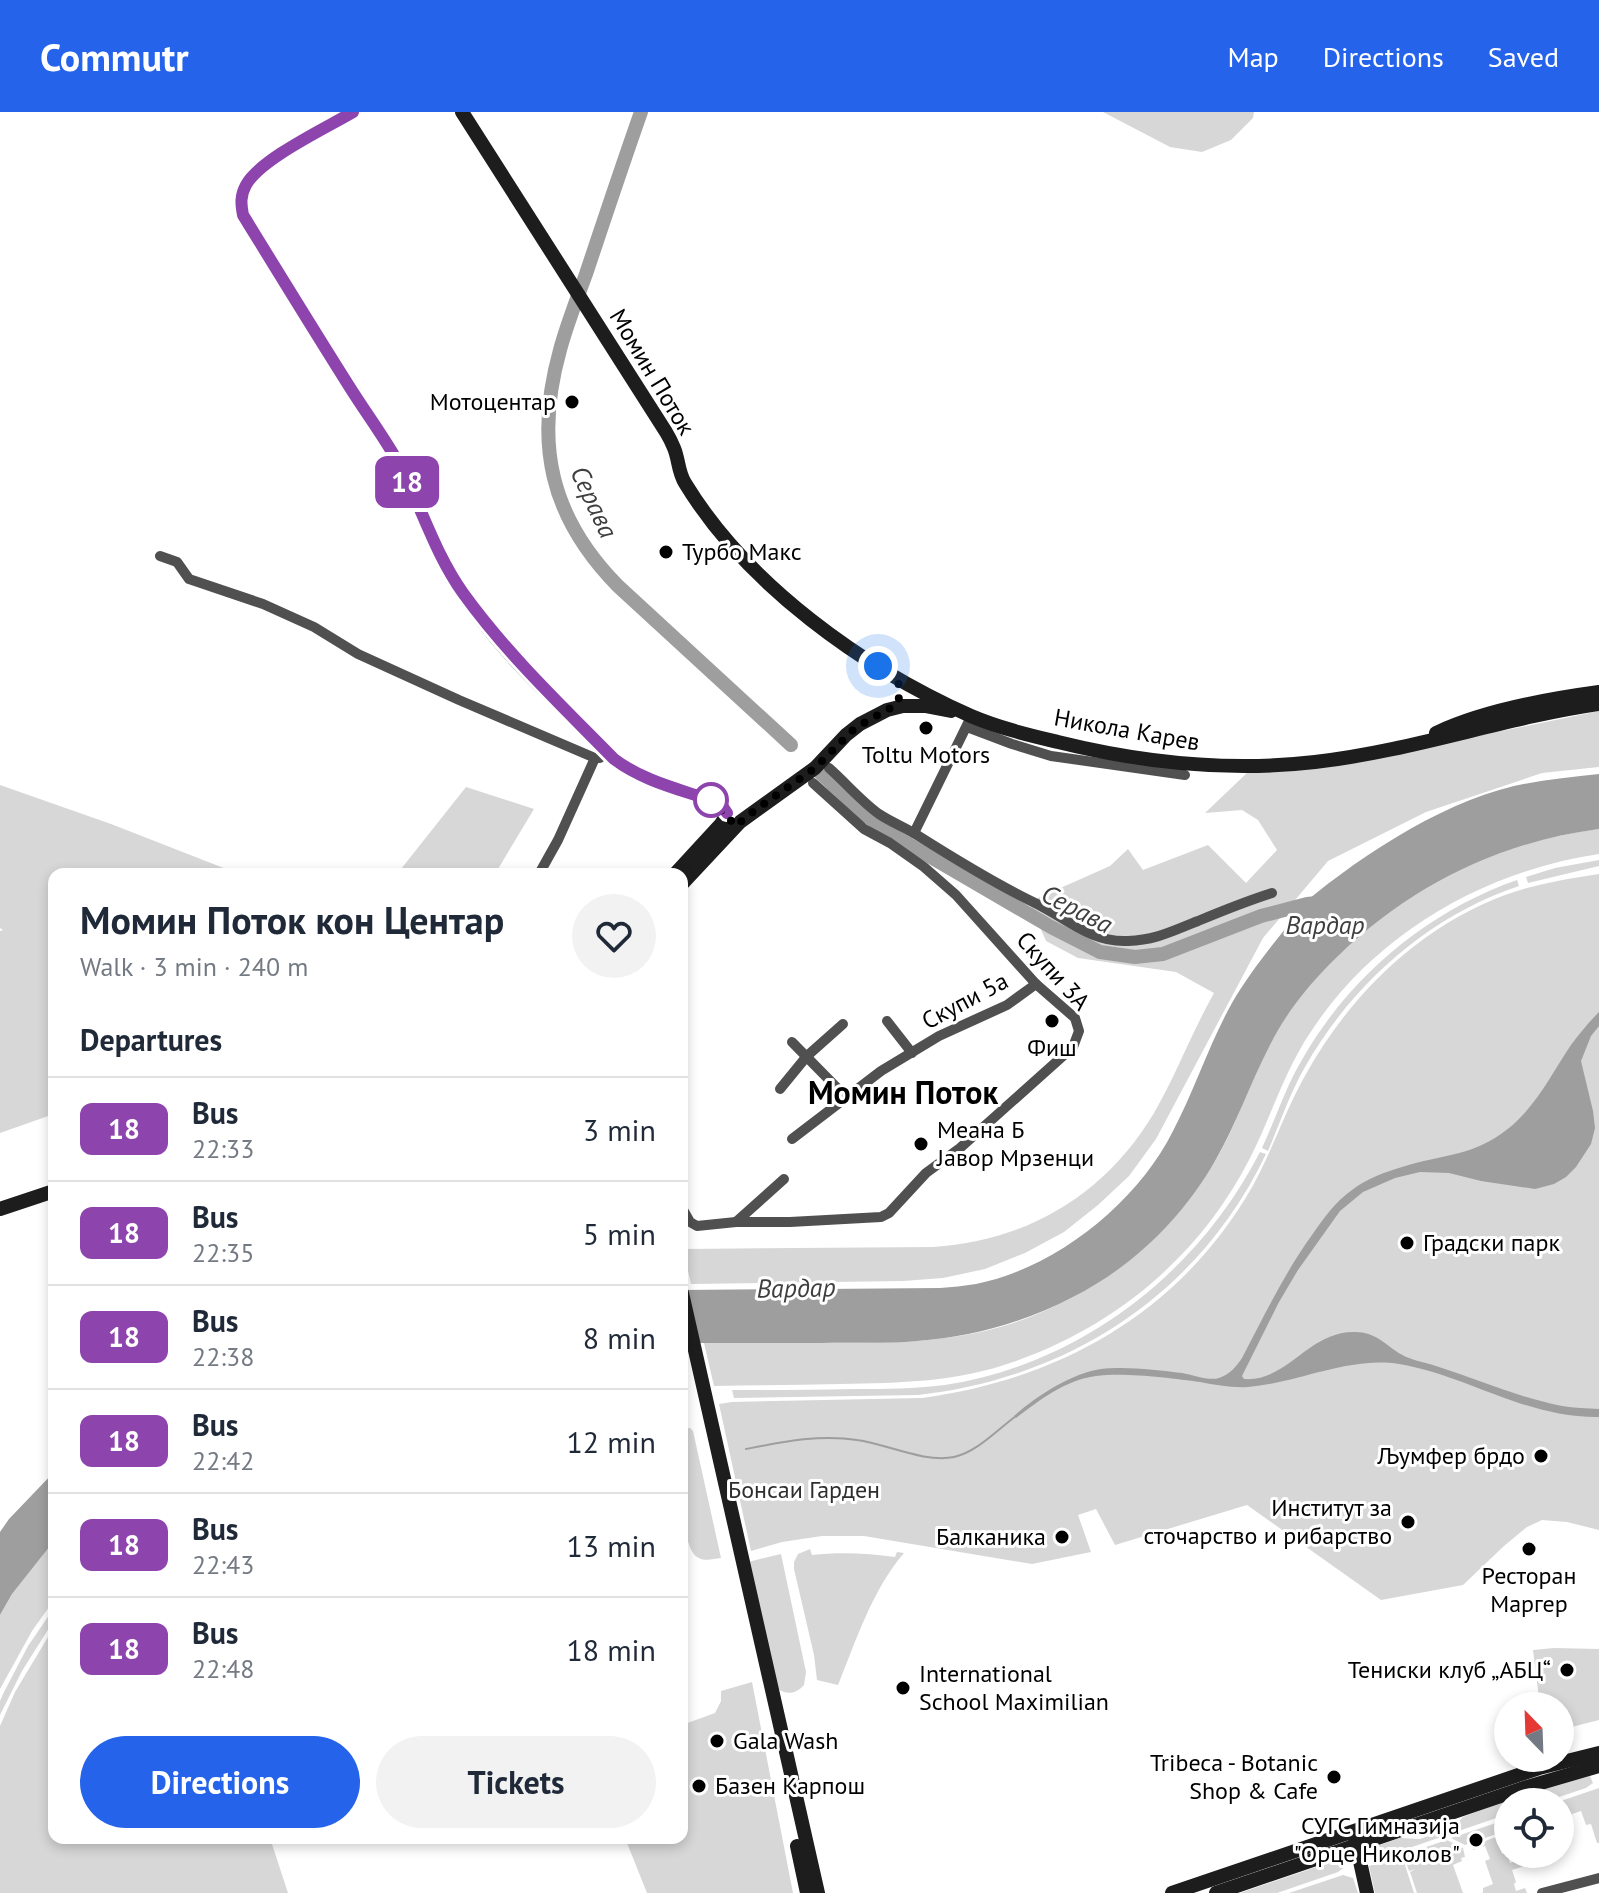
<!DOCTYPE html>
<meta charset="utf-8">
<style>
:root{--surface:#fff;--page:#f2f2f3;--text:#1f2937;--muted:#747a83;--line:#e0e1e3;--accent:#2563eb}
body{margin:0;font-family:"PT Sans",sans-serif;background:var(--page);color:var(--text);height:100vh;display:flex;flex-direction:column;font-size:30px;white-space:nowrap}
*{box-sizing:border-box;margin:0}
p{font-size:26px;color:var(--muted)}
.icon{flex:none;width:44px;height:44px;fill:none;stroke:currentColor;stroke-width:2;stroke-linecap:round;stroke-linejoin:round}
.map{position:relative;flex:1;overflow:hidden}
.drawer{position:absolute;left:48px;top:756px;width:640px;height:976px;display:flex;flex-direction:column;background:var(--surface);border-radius:16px;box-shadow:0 4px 12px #0003}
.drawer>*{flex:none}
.badge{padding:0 16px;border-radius:12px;font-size:28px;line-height:52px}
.needle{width:52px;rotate:337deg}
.controls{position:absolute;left:1494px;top:1580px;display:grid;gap:16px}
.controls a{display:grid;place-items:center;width:80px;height:80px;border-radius:50%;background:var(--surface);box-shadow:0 4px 12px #0003;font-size:40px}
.you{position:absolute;width:40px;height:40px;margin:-20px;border:6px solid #fff;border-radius:50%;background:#1a73e8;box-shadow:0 0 0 12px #1a73e833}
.map>.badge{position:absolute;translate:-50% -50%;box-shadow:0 0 0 4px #fff}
h2{padding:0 32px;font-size:30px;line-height:72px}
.round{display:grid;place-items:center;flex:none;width:84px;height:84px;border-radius:42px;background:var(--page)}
.head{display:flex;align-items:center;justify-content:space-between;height:136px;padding:0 32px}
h1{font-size:38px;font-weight:800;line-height:60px}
.button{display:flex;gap:16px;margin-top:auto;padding:16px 32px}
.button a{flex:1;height:92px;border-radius:48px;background:var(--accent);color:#fff;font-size:32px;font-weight:800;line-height:92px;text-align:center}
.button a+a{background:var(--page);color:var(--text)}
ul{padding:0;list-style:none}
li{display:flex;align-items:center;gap:24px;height:104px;padding:0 32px;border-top:2px solid var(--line)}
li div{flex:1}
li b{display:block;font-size:30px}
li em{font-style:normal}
li .badge{min-width:88px;font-weight:700;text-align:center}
header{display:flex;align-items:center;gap:48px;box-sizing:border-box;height:112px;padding:0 40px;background:var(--accent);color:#fff}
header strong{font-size:38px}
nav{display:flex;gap:44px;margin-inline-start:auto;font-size:28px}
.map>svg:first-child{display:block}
</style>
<header>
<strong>Commutr</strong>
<nav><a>Map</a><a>Directions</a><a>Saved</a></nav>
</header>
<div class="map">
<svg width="1599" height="1781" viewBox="0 0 1599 1781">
<rect width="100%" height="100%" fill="#fff"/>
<g fill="#d7d7d7">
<polygon points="1103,0 1254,0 1253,6 1231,28 1202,40 1170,35"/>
<path d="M1599,599V655L1542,661L1426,700L1328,749L1263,826L1156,1027L1129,1064L1098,1093L1064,1120L1025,1141L985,1157L943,1166L903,1169L691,1172L683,1137L933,1135C1027,1129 1105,1083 1154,1001C1176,963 1192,920 1214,881L1176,860L1078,846L1046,829L1029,790L1110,754L1128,737L1143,758L1208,733L1246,771L1277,738L1258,708L1242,698L1205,701L1249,659L1365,647Z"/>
<polygon points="0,673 111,712 239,762 54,762 54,1002 0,1021 0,819 3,818 0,816"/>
<polygon points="466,675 534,697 495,762 397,762"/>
<path d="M1599,717V742C1484,759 1374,822 1310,921C1284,960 1271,1005 1250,1046C1201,1143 1115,1215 1013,1250C957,1270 900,1271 841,1272C798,1273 756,1273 714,1274L704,1231C744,1231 785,1231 825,1231C891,1231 959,1231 1022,1208C1115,1173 1185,1113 1229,1023C1246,987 1259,949 1280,914C1348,804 1473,733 1599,717Z"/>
<polygon points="1599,748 1599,754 1528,771 1526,765 1555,756"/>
<path d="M1599,762V1418L1567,1410L1542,1408L1527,1415L1504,1434L1463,1473L1381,1488L1247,1393L1115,1433L1096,1397L1078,1403L1091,1440L1032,1452L864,1424H822L782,1430L751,1439L719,1292L732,1290L922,1286C1056,1268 1173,1204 1245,1087C1270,1047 1283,1002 1306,962C1350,883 1419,815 1505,783C1535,772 1567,767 1599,762Z"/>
<path d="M1517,768L1519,774C1429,804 1352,872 1305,955C1290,981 1280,1011 1268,1039L1262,1036C1276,1006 1286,974 1303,946C1350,864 1428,799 1517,768Z"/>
<path d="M1260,1040L1266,1042C1199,1182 1070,1266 918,1283L734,1286L732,1278C773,1278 813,1278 854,1277C884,1277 914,1277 945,1273C1081,1252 1198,1161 1260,1040Z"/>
<path d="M682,1316H690L693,1319L721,1446C713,1447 704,1450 697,1445C677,1431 682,1341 682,1316Z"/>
<polygon points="54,1429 54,1488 32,1519 0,1577 0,1503 12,1482"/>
<path d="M810,1437L812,1443C840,1440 867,1441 895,1445L897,1440L904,1441C872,1478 856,1529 838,1573L817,1568L814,1543L794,1457V1450L798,1442Z"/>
<path d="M781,1442L806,1560L804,1573C796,1582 787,1583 778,1577L748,1450Z"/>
<polygon points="54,1496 54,1508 22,1559 0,1603 0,1589 3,1582 28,1534"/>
<polygon points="54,1515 54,1726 270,1726 288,1781 0,1781 0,1614 15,1580"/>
<polygon points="1554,1536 1599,1537 1599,1608 1560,1618 1560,1594 1540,1594 1533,1538"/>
<polygon points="752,1570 793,1781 647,1781 625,1726 682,1726 682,1613 715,1601 721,1589 721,1579"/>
<polygon points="1590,1664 1593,1671 1586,1676 1544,1690 1508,1690 1508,1702 1380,1746 1373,1746 1370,1743 1373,1737 1380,1733 1400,1726 1420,1727 1454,1715 1463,1705 1502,1690"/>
<polygon points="1599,1676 1599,1731 1597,1731 1591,1712 1586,1713 1581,1699 1560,1706 1560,1690 1558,1690"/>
<polygon points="1508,1707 1508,1718 1465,1733 1451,1726"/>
<polygon points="1501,1723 1503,1731 1499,1733 1502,1742 1507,1741 1510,1751 1529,1744 1529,1742 1534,1742 1537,1750 1512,1758 1516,1770 1514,1772 1516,1779 1525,1776 1527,1781 1483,1781 1483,1776 1493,1772 1485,1749 1490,1747 1485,1734 1473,1738 1472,1734"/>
<polygon points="1447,1728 1463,1736 1465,1745 1461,1746 1462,1749 1453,1753 1463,1781 1417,1781 1410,1760 1415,1757 1409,1759 1405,1747 1404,1750 1414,1781 1375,1781 1369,1754"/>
<polygon points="1334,1749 1343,1750 1346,1754 1338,1760 1277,1781 1240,1781"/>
<polygon points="1343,1763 1353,1766 1358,1781 1289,1781"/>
</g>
<g fill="#9e9e9e">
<path d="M1599,662V717C1499,730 1410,774 1338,844C1311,870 1286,900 1269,935C1250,972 1236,1013 1215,1049C1182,1107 1132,1155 1073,1185C1025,1210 972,1225 917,1229C885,1232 853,1230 821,1231C775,1231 728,1231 682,1231V1178L940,1176C952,1175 964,1174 976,1172C1056,1156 1137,1091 1173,1019C1195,977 1209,932 1232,891C1248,863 1269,837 1289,812L1292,807V801C1353,749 1435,693 1514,674C1542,668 1571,665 1599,662Z"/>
<path d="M1599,900V914L1591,924L1581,949L1593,999L1595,1016L1591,1032L1576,1055L1566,1065L1554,1072L1535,1077L1481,1069L1449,1061L1420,1060L1395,1066L1363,1080L1340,1099L1298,1158L1279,1190L1242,1264L1244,1267C1288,1270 1308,1219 1355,1220C1380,1220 1388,1238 1409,1246C1418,1250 1429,1251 1439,1255C1479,1268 1520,1286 1562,1294C1574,1296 1587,1296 1599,1297V1305C1525,1306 1469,1264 1399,1252C1349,1244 1298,1271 1248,1275C1232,1276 1216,1273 1200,1270C1172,1266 1123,1260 1096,1264C1065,1268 1040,1288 1016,1306L1014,1304C1035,1285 1072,1261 1101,1257C1125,1254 1158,1258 1182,1261C1193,1263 1209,1269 1219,1266C1229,1263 1237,1254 1242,1246C1264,1204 1284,1162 1312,1123C1323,1107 1335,1090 1352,1078C1366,1067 1385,1060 1402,1055C1443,1042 1473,1045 1509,1016C1537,993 1552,961 1571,933C1580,921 1589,910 1599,900Z"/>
<polygon points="54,1360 54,1429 12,1482 0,1503 0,1420 9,1407"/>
</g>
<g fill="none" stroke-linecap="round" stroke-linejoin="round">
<path stroke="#9e9e9e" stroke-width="2" d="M746,1337C782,1330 820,1322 857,1328C887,1332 924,1351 954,1345C977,1340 997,1318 1016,1304"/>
<g stroke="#9e9e9e" stroke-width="14">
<path d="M641,0C622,54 604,108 586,162C577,187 567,212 560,238C534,331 550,405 618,474L791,633"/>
<polyline points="815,656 863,701 893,723 1051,815 1100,840 1135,845 1163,842 1261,804 1307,792 1317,791"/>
</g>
<g stroke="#505050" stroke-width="10">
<polyline points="160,444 177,450 189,467 263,492 314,515 358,542 459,588 595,646"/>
<polyline points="967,615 1012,632 1051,644 1185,663"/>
<path d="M829,656C846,671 861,689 879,702C891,710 904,715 917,723C955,747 992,770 1033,790C1065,805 1090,831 1128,829C1156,828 1172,819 1198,809C1222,799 1247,789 1272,781"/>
<polyline points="914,721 969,609"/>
<polyline points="539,762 558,728 595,646 600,646"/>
<polyline points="887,909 912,941"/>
<polyline points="792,930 847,986"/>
<polyline points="780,977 807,944 843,912"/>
<polyline points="792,1027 881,959 939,924 1007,893 1036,872"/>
<polyline points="682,1096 690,1110 697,1114 736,1110 790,1110 881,1105 889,1101 926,1061 960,1036 1073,935 1079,919 1075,906 1036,872 956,783 924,755 890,731 864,717 813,671"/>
<polyline points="736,1110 784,1067"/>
<polyline points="1542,1781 1599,1766"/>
</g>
<g stroke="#1d1d1d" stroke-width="14">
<path d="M353,0C326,16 260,47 246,73C240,84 241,92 243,103L383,325C389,336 396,346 401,357C420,394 433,433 454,468C495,536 558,591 614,647C643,669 679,677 713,689L720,692L726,698V704L721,712L675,762"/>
<path d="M462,0L666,320C669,325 672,331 674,336C679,348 678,360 685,371C747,473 863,556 971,604C999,616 1029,623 1058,630C1143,651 1228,660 1315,650C1412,639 1503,606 1599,592"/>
<path d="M1436,621C1482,599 1547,587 1599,580"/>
<polyline points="682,772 740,710 815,656 846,623 860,612 887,598 903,594 925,594 951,599"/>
<polyline points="0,1097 54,1079"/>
<polyline points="682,1181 818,1781"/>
<polyline points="1355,1727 1367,1781"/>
<polyline points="797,1734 807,1781"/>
<polyline points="1172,1781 1539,1656 1599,1641"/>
<polyline points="1216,1781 1527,1675 1599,1654"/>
</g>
</g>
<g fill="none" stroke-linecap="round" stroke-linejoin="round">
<g stroke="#fff" stroke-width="18">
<path id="line" d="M353,0C326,16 260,47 246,73C240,84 241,92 243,103C278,160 313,217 349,274C364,298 381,321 395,345C420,389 433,439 463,481C507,542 561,593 614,647C643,669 679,677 713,689L723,695L727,701"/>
</g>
<use href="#line" stroke="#8e44ad" stroke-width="12"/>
<path stroke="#000" stroke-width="8" stroke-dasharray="0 14.4" d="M711,688L736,714L747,704L815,656L855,616L894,594C902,586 900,576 897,566L878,554"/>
</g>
<g fill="#000" stroke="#fff" stroke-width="3">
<circle cx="572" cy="290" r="8"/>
<circle cx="666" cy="440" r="8"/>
<circle cx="926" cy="616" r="8"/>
<circle cx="1052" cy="909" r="8"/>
<circle cx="921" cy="1032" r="8"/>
<circle cx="1407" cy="1131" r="8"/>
<circle cx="1541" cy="1344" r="8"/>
<circle cx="1408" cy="1410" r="8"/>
<circle cx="1062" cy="1425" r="8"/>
<circle cx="1529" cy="1437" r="8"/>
<circle cx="1567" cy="1558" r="8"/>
<circle cx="903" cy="1576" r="8"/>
<circle cx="717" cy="1629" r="8"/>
<circle cx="1334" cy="1665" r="8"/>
<circle cx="699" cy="1674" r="8"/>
<circle cx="1476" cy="1728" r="8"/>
</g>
<circle fill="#fff" stroke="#8e44ad" stroke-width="4" cx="711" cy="688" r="16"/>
<g text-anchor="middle" stroke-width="6" stroke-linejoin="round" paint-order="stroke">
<g font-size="24" fill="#000" stroke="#fff">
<text transform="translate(652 260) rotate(59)" y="8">Момин Поток</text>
<text transform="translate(1127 618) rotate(10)" y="8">Никола Карев</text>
<text transform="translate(1053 859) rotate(48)" y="8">Скупи 3А</text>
<text transform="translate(965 889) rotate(-28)" y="8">Скупи 5а</text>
</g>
<g font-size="24" fill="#000" stroke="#fff" text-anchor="end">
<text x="556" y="298">Мотоцентар</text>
<text x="682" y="448" text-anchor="start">Турбо Макс</text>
<text x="926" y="651" text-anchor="middle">Toltu Motors</text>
<text x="1052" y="944" text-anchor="middle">Фиш</text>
<text x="937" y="1026" text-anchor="start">Меана Б<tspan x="937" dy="28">Јавор Мрзенци</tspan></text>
<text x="1423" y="1139" text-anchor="start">Градски парк</text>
<text x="1525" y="1352">Љумфер брдо</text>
<text x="1392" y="1404">Институт за<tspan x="1392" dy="28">сточарство и рибарство</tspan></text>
<text x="1046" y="1433">Балканика</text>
<text x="1529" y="1472" text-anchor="middle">Ресторан<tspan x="1529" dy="28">Маргер</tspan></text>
<text x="1551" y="1566">Тениски клуб „АБЦ“</text>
<text x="919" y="1570" text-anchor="start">International<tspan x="919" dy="28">School Maximilian</tspan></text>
<text x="733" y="1637" text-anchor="start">Gala Wash</text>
<text x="1318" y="1659">Tribeca - Botanic<tspan x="1318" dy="28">Shop &amp; Cafe</tspan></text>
<text x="715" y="1682" text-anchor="start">Базен Карпош</text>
<text x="1460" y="1722">СУГС Гимназија<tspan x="1460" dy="28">"Орце Николов"</tspan></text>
</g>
<g font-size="24" fill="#2e2e2e" stroke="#fff">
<text x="804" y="1386">Бонсаи Гарден</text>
</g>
<g font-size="26" font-style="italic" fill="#3f3f3f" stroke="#fff">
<text transform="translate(594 390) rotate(65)" y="9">Серава</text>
<text transform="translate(1077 797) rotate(27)" y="9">Серава</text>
<text x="1325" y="822">Вардар</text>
<text transform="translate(796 1176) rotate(-1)" y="9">Вардар</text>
</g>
<g font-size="32" font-weight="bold" fill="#000" stroke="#fff">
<text x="903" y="992">Момин Поток</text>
</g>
</g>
</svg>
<div class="controls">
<a><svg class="needle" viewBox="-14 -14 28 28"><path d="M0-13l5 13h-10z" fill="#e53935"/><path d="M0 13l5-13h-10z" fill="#747a83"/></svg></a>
<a><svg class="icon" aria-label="locate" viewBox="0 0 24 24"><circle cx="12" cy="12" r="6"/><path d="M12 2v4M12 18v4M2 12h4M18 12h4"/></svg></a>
</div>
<div class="you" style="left:878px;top:554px"></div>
<b class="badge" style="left:407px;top:370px;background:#8e44ad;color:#fff">18</b>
<section class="drawer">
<div class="head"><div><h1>Момин Поток кон Центар</h1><p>Walk · 3 min · 240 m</p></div><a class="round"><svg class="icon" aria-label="heart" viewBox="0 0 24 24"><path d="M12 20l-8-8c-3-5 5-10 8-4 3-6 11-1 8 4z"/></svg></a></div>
<h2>Departures</h2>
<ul>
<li><span class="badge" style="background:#8e44ad;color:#fff">18</span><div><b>Bus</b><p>22:33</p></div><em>3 min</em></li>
<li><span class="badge" style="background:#8e44ad;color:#fff">18</span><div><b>Bus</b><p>22:35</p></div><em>5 min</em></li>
<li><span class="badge" style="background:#8e44ad;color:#fff">18</span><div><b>Bus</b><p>22:38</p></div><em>8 min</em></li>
<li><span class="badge" style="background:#8e44ad;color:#fff">18</span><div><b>Bus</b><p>22:42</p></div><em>12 min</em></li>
<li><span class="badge" style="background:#8e44ad;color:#fff">18</span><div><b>Bus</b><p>22:43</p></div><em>13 min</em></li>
<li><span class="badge" style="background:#8e44ad;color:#fff">18</span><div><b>Bus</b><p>22:48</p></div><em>18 min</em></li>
</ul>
<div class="button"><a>Directions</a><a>Tickets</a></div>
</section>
</div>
